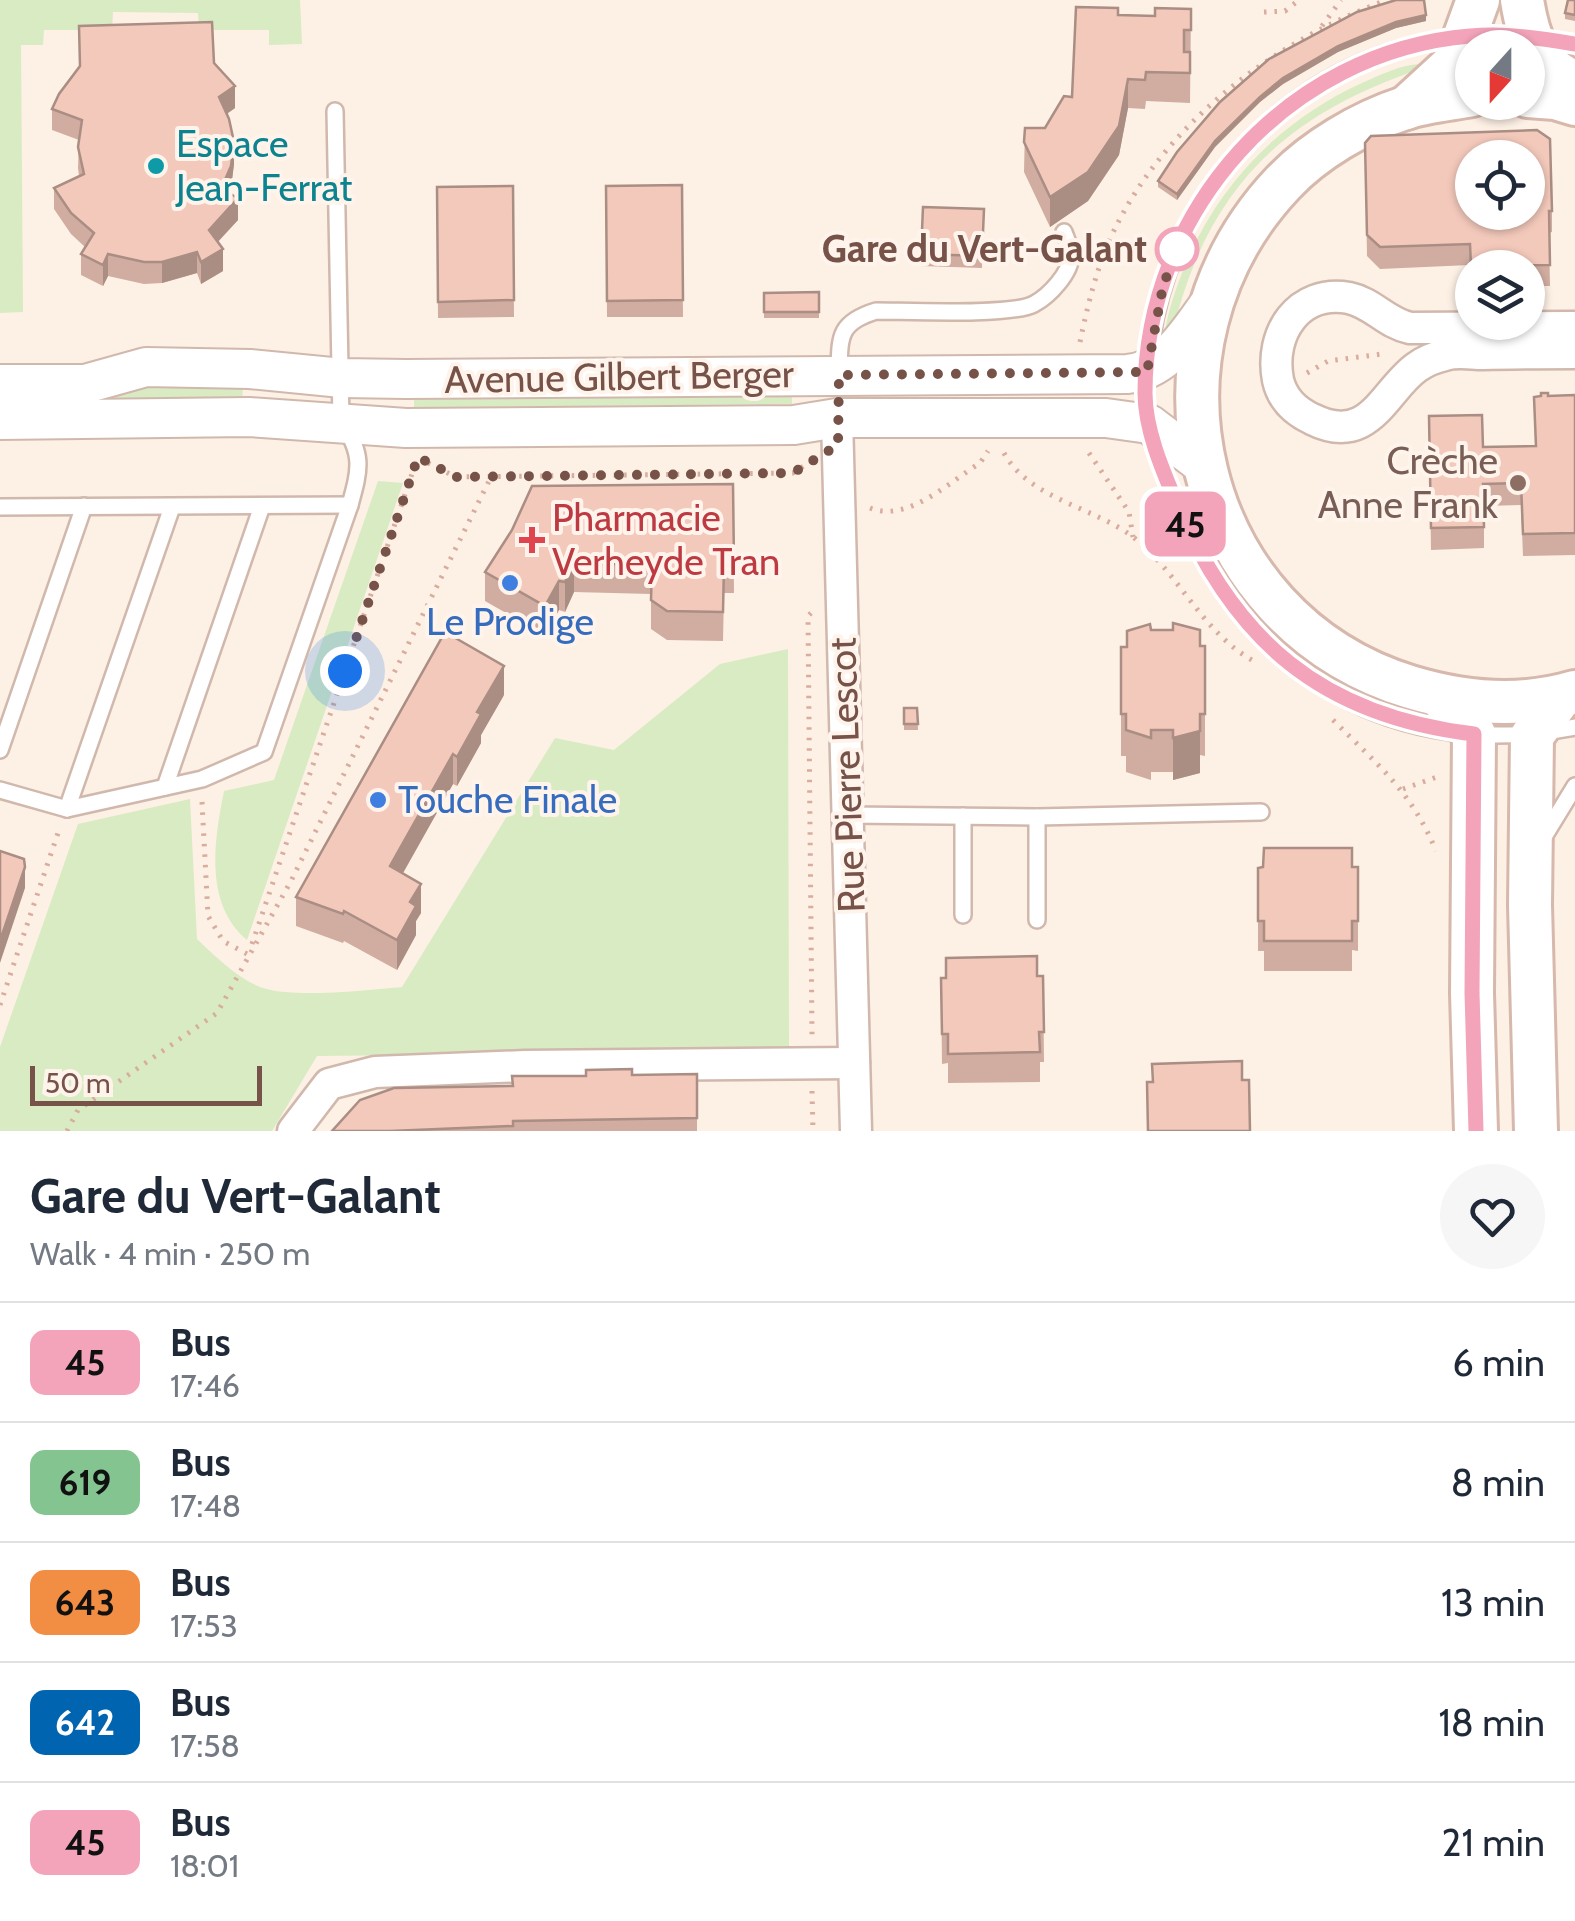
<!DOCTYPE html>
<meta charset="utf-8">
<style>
:root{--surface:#fff;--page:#f6f6f7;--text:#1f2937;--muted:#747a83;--line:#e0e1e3}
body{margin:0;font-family:Cabin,sans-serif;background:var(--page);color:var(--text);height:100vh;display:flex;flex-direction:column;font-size:38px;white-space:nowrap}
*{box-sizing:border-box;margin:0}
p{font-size:32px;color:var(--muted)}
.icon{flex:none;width:55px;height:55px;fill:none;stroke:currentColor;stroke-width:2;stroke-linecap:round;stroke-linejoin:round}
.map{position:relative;height:1131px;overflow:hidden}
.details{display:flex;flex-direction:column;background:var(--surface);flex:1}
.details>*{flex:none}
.badge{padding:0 20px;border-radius:15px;font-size:35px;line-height:65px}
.needle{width:65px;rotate:201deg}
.controls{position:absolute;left:1455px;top:30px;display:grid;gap:20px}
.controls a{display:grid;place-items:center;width:90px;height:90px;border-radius:50%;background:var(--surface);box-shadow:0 2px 8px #0004;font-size:50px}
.scale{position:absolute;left:30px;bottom:25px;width:232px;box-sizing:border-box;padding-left:10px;border:5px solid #775249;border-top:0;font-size:28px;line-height:35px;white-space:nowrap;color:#775249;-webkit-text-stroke:8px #fff4eb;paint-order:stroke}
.you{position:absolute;width:50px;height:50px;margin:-25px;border:8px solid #fff;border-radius:50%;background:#1a73e8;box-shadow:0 0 0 15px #1a73e833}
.map>.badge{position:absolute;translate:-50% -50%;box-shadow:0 0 0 5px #fff}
.round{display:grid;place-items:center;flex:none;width:105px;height:105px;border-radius:52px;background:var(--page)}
.summary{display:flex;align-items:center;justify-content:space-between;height:170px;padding:0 30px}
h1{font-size:48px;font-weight:700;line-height:75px}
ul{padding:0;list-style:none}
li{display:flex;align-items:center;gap:30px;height:120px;padding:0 30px;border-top:2px solid var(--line)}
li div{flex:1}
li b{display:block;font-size:38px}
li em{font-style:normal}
li .badge{min-width:110px;font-weight:700;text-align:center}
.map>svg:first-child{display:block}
</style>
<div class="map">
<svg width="1575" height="1131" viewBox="0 0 1575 1131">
<rect width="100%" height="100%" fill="#fdf0e5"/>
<g fill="#d9ebc2">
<polygon points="0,0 300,0 302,44 269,45 269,30 199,30 198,13 113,12 112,30 44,30 43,45 21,45 23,312 0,313"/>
<path d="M1420,64V69C1282,116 1206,190 1172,335L1165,333C1167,315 1173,298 1179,281C1211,192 1276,122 1362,83C1380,75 1400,65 1420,64Z"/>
<polygon points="243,377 242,409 79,400 132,378"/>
<polygon points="792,393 792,404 482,407 465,418 414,419 414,397"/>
<path d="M378,481L403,483L247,940C204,904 214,841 224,791L274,780Z"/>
<path d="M788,649L789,1051L317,1056L272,1131H0V1047L78,824L190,799L197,939C216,957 236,977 260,987C291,999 367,990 402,987L555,738L614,750L720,664Z"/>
</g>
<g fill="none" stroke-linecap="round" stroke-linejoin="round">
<g stroke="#d1b8ad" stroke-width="20">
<g id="service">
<path d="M1575,44C1515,34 1454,31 1395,50C1264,91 1170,207 1151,342C1149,359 1145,377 1145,395C1146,434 1165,475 1180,511C1250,676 1396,763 1575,727"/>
<path d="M839,375C840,338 837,323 876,311C906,311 1013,316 1034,304C1049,296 1071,273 1071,255C1071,248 1066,238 1064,232"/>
<polyline points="0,507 350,505"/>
<polyline points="0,750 84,506"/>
<polyline points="165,787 262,506"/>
<path d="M0,790L67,809L202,779L264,752L350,505C360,469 364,454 341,421L335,111"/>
<polyline points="67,809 172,507"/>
<polyline points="848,815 1037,817 1261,812"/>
<polyline points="963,816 963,915"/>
<polyline points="1037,817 1037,920"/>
<polyline points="1542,840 1575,786"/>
</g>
</g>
<g stroke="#d1b8ad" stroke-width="35">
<g id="minor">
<path d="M1575,327L1410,328C1386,323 1373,303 1349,298C1298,289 1269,334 1278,380C1282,398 1295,411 1312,419C1370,448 1384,390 1417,367C1424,362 1436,357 1445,355C1457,351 1471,354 1483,354C1514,353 1544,353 1575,353"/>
<polyline points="837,418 856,1131"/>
<polyline points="293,1131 329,1084 375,1072 525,1066 854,1063"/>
</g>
</g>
<g stroke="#d1b8ad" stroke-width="42">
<g id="tertiary">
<path d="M0,384H85L146,367L250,369L342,378L406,379L1127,374C1167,371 1188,332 1210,303"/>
<polyline points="0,420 249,417 406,428 794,425 837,418 1106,418 1149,424 1203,465"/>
</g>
</g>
<g stroke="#d7b8ac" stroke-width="48">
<g id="secondary">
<path d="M1522,0C1528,38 1537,66 1575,83"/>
<path d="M1472,95C1451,99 1426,101 1405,108C1362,122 1314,150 1283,183C1128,347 1191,620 1410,687C1463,703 1521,708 1575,692"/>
<polyline points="1528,96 1555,98 1575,104"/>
<polyline points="1406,108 1455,63 1478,0"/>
<polyline points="1440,696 1474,734 1472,993 1476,1131"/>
<polyline points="1536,1131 1530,905 1532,736 1561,696"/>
</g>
</g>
<g stroke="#d8ac9e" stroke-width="5" stroke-dasharray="2.5 8" stroke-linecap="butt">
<polyline points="1264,12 1285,11 1299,0"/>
<polyline points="1322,26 1341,0"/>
<path d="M1080,342C1087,308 1096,271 1110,239C1162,125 1272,42 1387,0"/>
<polyline points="1307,373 1328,361 1382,354"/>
<path d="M1004,453C1029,499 1094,507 1133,537C1179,573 1202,632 1252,660"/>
<polyline points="1089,453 1129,512 1133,537"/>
<polyline points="428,463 456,477 793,473 810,462"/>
<path d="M870,508C908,523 949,482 980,463L988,451"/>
<polyline points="811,613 808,616 812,1035"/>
<path d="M1333,720C1377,764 1412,792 1436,851"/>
<polyline points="1403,789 1437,777"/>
<polyline points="202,802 208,916 223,941 249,955"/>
<polyline points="252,944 416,462"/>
<polyline points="0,1005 60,827"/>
<polyline points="812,1091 813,1131"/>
<polyline points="67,1131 78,1110 217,1013 291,881 491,477"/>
</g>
<use href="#service" stroke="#fff" stroke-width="15"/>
<use href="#minor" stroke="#fff" stroke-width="30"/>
<use href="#tertiary" stroke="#fff" stroke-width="38"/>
<use href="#secondary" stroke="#fff" stroke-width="42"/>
</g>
<g fill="#d1ada1">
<polygon points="1396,0 1426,21 1396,28 1338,52 1283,84 1260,102 1215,147 1177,200 1158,187 1158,181 1177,152"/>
<polygon points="1575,0 1575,21 1565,19 1565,13"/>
<polygon points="1191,9 1190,103 1146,101 1145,109 1128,108 1119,155 1088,201 1050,227 1024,172 1025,128 1045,128 1072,97 1118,15 1155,16"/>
<polygon points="79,26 214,63 235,108 227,114 234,164 231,188 228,193 238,220 218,242 223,271 201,284 197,273 162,283 144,284 108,276 103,286 81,275 81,254 85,247 71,234 54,209 54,188 79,176 78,168 79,140 52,130 52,109 80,67"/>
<polygon points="1365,143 1552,211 1552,232 1549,233 1550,286 1528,286 1528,268 1472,268 1471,287 1470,265 1380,269 1367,256"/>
<polygon points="682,185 683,317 607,317 606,186"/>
<polygon points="513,186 514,317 438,318 437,187"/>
<polygon points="923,207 984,209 982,268 921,266"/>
<polygon points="819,292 819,318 764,318 764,293"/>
<polygon points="1575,395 1575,555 1523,556 1521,505 1484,506 1484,548 1431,550 1429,416 1483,447 1535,446 1534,397"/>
<polygon points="733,484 734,593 724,593 723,641 667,640 651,629 651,594 574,592 565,612 559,610 545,635 485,601 485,572"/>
<polygon points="1151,630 1205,646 1205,756 1200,755 1200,773 1173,780 1173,772 1151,772 1151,780 1126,772 1126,756 1121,756 1121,647 1127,647"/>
<polygon points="504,695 481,735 481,743 457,786 453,784 403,873 421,913 416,921 416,935 397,970 344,941 343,943 296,926 296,897"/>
<polygon points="904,708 917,708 918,730 904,730"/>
<polygon points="1358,867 1358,951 1352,950 1352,971 1264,971 1264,951 1258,951 1258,868"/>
<polygon points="1043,976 1044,1062 1040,1062 1040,1082 948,1083 948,1063 942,1064 941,978"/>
<polygon points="697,1074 697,1131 332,1131 513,1086 632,1075"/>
</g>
<g fill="#aa8d83">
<polygon points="1426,15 1426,21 1396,28 1338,52 1283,84 1260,102 1215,147 1177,200 1177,194 1215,141 1260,97 1283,78 1338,46 1396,22"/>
<polygon points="1128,79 1128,108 1119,155 1088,201 1050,227 1050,197"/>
<polygon points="235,86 235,108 219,119 219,97"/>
<polygon points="234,142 234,164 231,188 221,210 221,189"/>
<polygon points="238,198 238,220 209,251 209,230"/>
<polygon points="223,249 223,271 201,284 201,262"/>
<polygon points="197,252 197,273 162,283 162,262"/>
<polygon points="108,254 108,276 103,286 103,265"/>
<polygon points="574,563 574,592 565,612 565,582"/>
<polygon points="559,581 559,610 545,635 545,606"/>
<polygon points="504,666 504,695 481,735 481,743 457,786 457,757 477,712"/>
<polygon points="1200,731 1200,773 1173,780 1173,738"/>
<polygon points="453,754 453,784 390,896 390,866"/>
<polygon points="25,867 25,888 0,963 0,941"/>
<polygon points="421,884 421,913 416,921 416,935 397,970 397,940 410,902"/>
</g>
<g fill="#f3c9bb" stroke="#aa8d83" stroke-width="2.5" fill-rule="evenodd">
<polygon points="1396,0 1424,0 1426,15 1396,22 1338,46 1283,78 1260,97 1215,141 1177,194 1158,181 1177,152 1220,102 1269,59 1357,12"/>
<polygon points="1568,0 1575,0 1575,15 1565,13"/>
<polygon points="1076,7 1118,8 1118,15 1155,16 1155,8 1191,9 1191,30 1184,30 1184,52 1190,52 1190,73 1146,72 1145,80 1128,79 1119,126 1088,172 1050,197 1024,142 1025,128 1045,128 1064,96 1072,97"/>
<polygon points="212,22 214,63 235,86 219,97 229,119 234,142 231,166 221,189 238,198 209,230 223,249 201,262 197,252 162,262 144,262 108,254 103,265 81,254 94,233 71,213 54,188 84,174 78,147 82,120 52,109 59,94 80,66 79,26"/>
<path d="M1537,130L1550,139L1552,211H1549L1550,265L1471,266L1470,244L1380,247L1367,235L1365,143L1371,136ZM1472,158H1528V212H1472Z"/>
<polygon points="682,185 683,300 607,301 606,186"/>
<polygon points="513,186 514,300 438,302 437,187"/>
<polygon points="923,207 984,209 982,256 921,254"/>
<polygon points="819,292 819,312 764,312 764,293"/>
<polygon points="1541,393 1548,393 1548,396 1575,395 1575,533 1523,534 1521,483 1483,484 1484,527 1431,528 1429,416 1482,415 1483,447 1536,446 1534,397 1541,396"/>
<polygon points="733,484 734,564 724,564 723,612 667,611 651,600 652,565 574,563 565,582 559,581 545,606 485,572 512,530 532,486"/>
<polygon points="1173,623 1200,630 1200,646 1205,646 1205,714 1200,714 1200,731 1173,738 1173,730 1151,730 1151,738 1126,730 1126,714 1121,714 1121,647 1127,647 1127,631 1150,624 1151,630 1173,630"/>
<polygon points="445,632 504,666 477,712 481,714 457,757 453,754 390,866 421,884 410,902 416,906 397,940 344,911 343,914 296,897"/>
<polygon points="904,708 917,708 918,724 904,724"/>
<polygon points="1264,848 1352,848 1352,867 1358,867 1358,921 1352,921 1352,941 1264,941 1264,921 1258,921 1258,868 1263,867"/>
<polygon points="0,851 24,859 25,867 0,941"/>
<polygon points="1037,956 1037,976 1043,976 1044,1032 1039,1032 1040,1052 948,1054 948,1034 942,1034 941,978 946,978 946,958"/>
<polygon points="1242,1061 1242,1080 1249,1080 1250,1131 1148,1131 1147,1082 1153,1082 1152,1064"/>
<polygon points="632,1069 632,1075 697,1074 697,1118 513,1121 513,1126 390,1131 332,1131 360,1100 394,1088 513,1086 512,1076 586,1076 586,1070"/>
</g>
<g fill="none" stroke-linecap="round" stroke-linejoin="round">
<g stroke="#fff" stroke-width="22">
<path id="line" d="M1476,1131L1472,993L1474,734C1322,716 1234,641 1176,502C1162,469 1145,429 1145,393C1145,211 1288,51 1470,36C1506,33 1540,38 1575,44"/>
</g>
<use href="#line" stroke="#f3a4ba" stroke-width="15"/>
<polyline stroke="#775249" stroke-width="10" stroke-dasharray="0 18" points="345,671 418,457 456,477 793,473 838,445 839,375 1147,372 1163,286 1177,249"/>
</g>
<circle fill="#0f9aa8" stroke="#fff4eb" stroke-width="4" cx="156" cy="166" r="10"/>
<circle fill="#fff" stroke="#f3a4ba" stroke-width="5" cx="1177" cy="249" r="20"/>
<circle fill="#8d6e63" stroke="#fff4eb" stroke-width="4" cx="1518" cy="483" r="10"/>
<path fill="#e0444e" stroke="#fff4eb" stroke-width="4" d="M527 525h10v10h10v10h-10v10h-10v-10h-10v-10h10z"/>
<g fill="#3f7fe0" stroke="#fff4eb" stroke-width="4">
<circle cx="510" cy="583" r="10"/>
<circle cx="378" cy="800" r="10"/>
</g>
<g text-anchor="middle" stroke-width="8" stroke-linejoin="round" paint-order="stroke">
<g font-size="38" fill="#0d838f" stroke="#fff4eb" text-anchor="start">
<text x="176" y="157">Espace<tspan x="176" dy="44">Jean-Ferrat</tspan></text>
</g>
<g font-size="38" font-weight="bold" fill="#775249" stroke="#fff4eb" text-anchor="end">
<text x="1147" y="262">Gare du Vert-Galant</text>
</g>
<g font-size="38" fill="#775249" stroke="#fff4eb">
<text transform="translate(619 377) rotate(-1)" y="13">Avenue Gilbert Berger</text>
<text transform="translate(847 775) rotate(-92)" y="13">Rue Pierre Lescot</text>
</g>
<g font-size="38" fill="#785e54" stroke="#fff4eb" text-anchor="end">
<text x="1498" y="474">Crèche<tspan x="1498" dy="44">Anne Frank</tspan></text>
</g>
<g font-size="38" fill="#be3a42" stroke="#fff4eb" text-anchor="start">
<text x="552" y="531">Pharmacie<tspan x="552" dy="44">Verheyde Tran</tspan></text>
</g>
<g font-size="38" fill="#366cbe" stroke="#fff4eb">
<text x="510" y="635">Le Prodige</text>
<text x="398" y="813" text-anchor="start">Touche Finale</text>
</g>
</g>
</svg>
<div class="controls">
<a><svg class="needle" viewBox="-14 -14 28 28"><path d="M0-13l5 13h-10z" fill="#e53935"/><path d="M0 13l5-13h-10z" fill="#747a83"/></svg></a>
<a><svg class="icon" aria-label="locate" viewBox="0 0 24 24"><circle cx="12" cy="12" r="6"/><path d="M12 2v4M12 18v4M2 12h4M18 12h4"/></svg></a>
<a><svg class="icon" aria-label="layers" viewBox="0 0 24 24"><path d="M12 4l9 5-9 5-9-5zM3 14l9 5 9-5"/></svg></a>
</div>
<div class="scale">50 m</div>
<div class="you" style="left:345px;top:671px"></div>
<b class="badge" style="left:1185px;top:524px;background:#f3a4ba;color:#111">45</b>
</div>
<section class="details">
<div class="summary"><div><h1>Gare du Vert-Galant</h1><p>Walk · 4 min · 250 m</p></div><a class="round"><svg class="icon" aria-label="heart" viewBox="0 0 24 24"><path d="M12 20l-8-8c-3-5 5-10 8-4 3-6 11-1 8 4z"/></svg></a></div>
<ul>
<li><span class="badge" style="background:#f3a4ba;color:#111">45</span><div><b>Bus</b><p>17:46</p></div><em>6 min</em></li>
<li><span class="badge" style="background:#83c491;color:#111">619</span><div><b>Bus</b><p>17:48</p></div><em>8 min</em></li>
<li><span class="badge" style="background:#f28e43;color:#111">643</span><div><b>Bus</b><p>17:53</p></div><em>13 min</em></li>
<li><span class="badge" style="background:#0064b0;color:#fff">642</span><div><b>Bus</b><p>17:58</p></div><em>18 min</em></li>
<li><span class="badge" style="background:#f3a4ba;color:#111">45</span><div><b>Bus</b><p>18:01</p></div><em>21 min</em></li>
</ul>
</section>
